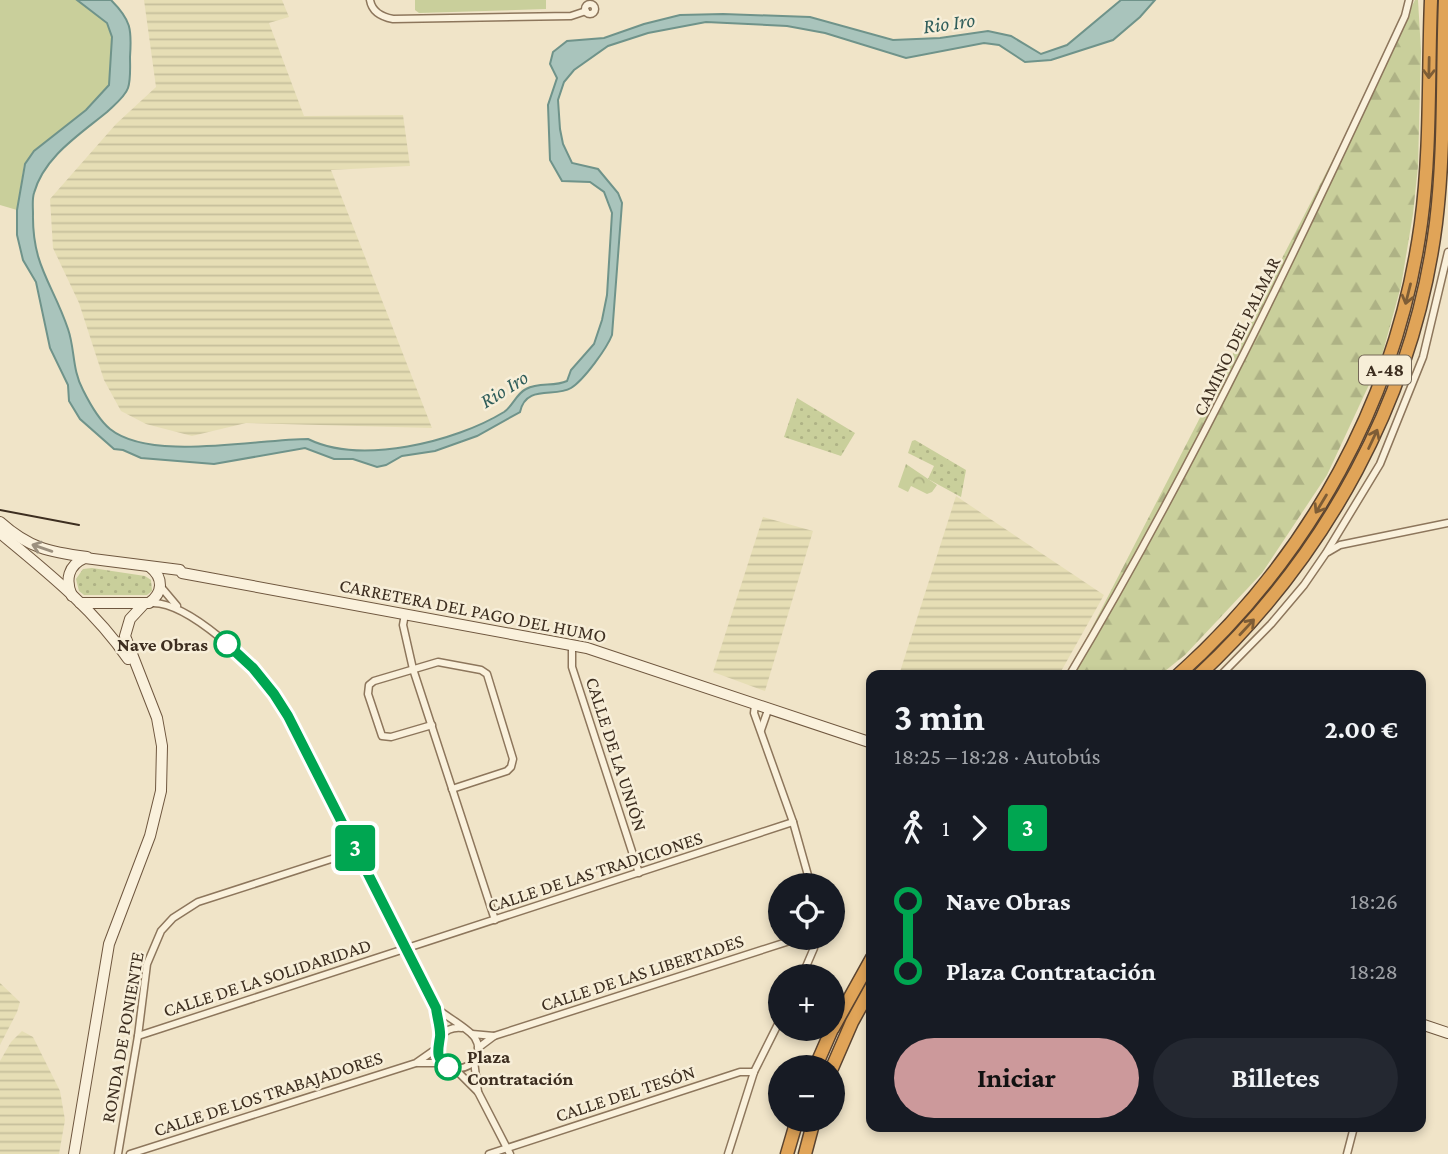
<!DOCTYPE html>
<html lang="es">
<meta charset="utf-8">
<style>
:root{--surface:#171b24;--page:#242831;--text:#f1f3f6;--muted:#9ea1a6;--accent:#cc999b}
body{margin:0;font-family:"Crimson Pro",serif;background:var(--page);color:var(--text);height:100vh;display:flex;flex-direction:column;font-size:26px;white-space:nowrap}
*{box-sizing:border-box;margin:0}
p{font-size:23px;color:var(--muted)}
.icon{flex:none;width:38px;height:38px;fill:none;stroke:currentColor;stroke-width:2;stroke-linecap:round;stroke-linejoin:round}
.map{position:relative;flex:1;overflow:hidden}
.details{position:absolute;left:866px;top:670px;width:560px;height:462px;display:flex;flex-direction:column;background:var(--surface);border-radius:14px;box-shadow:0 4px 10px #0003}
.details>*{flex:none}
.badge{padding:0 14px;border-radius:5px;font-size:24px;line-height:46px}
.controls{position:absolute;left:768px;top:873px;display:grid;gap:14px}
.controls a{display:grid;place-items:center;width:77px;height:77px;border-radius:50%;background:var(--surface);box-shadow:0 4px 10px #0003;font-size:35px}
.map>.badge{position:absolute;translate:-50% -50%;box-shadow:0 0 0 4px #fff}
.legs{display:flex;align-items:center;gap:10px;height:77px;padding:0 28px;font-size:23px}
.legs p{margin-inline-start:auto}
.summary{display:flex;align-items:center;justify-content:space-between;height:119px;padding:0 28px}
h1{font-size:38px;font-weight:700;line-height:52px}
.primary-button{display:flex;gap:14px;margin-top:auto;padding:14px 28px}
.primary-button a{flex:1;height:80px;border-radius:42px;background:var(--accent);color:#111;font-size:28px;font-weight:700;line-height:80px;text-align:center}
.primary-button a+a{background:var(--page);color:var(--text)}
ul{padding:0 28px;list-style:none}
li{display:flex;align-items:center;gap:24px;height:70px;font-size:26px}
li i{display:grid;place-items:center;width:10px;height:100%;margin:0 9px;background:currentColor}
li i::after{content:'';width:18px;height:18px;margin:-9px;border:5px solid;border-radius:50%;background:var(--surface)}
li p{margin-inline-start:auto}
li:first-child i{background:linear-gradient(#0000 50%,currentColor 0)}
li:last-child i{background:linear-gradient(currentColor 50%,#0000 0)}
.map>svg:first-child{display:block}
</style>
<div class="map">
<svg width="1448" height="1154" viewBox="0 0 1448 1154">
<defs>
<pattern id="farmland-rules" width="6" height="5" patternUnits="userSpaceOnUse" patternTransform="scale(1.75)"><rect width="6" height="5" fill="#e6deb5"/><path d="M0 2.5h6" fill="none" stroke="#c6bf9b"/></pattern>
<pattern id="grass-dots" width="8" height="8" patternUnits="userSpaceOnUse" patternTransform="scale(1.75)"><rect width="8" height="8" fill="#c9cf9b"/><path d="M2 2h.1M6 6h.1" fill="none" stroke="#aeb285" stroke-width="1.8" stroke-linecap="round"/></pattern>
<pattern id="forest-firs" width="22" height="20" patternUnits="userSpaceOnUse" patternTransform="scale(1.75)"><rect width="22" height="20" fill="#c9cf9b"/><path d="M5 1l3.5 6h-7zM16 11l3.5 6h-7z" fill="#aeb285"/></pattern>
<pattern id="park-crowns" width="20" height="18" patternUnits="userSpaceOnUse" patternTransform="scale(1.75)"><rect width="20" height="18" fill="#c9cf9b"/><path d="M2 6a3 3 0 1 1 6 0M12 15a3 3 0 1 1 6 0" fill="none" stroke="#aeb285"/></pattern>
</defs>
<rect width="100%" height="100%" fill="#f0e4c8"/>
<g fill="url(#farmland-rules)">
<polygon points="144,0 282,0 289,17 269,23 304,116 403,115 410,166 331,170 432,428 246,423 192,436 146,424 121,411 104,380 79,303 53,248 50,199 116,124 156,87"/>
<polygon points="956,496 1104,595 1059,675 899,675"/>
<polygon points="763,517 813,531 765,691 713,672"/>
<polygon points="0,983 20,1002 17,1012 0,1045"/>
<polygon points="22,1031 33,1037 60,1091 65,1120 59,1154 0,1154 0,1061 11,1042"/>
</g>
<g fill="url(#grass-dots)">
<polygon points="797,398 855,433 841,456 784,437"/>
<polygon points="915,440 966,470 961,497 928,479 934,466 908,453 912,441"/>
<polygon points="92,568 145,576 151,580 152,591 147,595 84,595 79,591 76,579 83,569"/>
</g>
<polygon fill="url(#forest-firs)" points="1415,0 1418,0 1421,51 1418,166 1413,214 1401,286 1381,359 1327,475 1262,573 1185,655 1160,675 1067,676"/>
<polygon fill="url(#park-crowns)" points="906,464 937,485 932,492 927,494 911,486 908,492 898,487"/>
<g fill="#c9cf9b">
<polygon points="0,0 77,0 89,7 107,23 112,37 109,85 86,110 34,151 24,164 17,210 0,205"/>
<polygon points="415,0 546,0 546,9 419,13 415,10"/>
</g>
<path fill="#a9c4bc" stroke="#6f938a" stroke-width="2" d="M77,0H111C131,20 132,29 130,57C130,66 131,79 128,88C125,97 113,106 107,112C79,135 44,157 34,193C32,199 33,207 33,214C32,266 53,284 68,329C75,349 72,370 83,390C89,402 99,420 110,429C151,462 257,439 308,439C361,465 455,442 504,412C513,406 516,394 526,389C539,382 554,387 567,381L571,370L594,344L602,320L607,295L612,213L604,192L590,182L562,181L550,160L548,105L557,78L550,64L553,52L567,41L604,38L644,24L680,15L723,14L810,17L893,40L940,38L988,31L1011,36L1041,54L1067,45L1121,0H1155L1140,17L1113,40L1051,60L1025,62L999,45L984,43L906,58L825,33L787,26L706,22L648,33L608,46L574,70L564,82L558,100L560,129L563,144L572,163L598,169L618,193L622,203L612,335C607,348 584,380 571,388C555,398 526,384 520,412L477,436L435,451L402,456L386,465L377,467L353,459H334L305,448L214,464L141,458L123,450L114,449L80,419L69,401L68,385L50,348L36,282L23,260L17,235V210L25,164L34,151L86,110L109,85L112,37L107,23Z"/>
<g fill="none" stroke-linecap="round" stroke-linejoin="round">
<g stroke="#8d765c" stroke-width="9">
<g id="street">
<path d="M370,0C372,12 382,17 393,19L571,16L586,11"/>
<circle cx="590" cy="9" r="5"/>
<polyline points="1328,552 1340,545 1448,523"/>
<polyline points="161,587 177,606"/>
<path d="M151,603C188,601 255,665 275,695C301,735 321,780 342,823C373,885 405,946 436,1008L440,1037"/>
<polyline points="405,614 403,625 413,669 495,920"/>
<polyline points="572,645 572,667 639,873"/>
<path d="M1069,676C1196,463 1301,240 1405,16L1409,0"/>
<polyline points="1220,676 1271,624 1304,585 1326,553 1380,464 1423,357 1448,252"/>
<polyline points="755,705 754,713 793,822 811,886"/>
<polyline points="432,725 391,737 382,736 368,694 369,685 374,681 438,662 481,670 487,674 513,759 511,767 507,771 452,789"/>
<polyline points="761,730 768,710"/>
<polyline points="802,976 814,948 815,938"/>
<path d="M436,1008C444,1015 471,1030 475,1038C489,1061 457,1081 439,1058C433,1041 444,1026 462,1028"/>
<polyline points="472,1034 494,1036"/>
<polyline points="138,1036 793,822"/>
<polyline points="478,1048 494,1036 799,938"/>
<polyline points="474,1061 478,1092"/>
<polyline points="418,1063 443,1063"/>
<polyline points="455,1069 478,1092 510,1154"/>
<polyline points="118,1154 138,1036 147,964 161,931 173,918 198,902 356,851"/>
<polyline points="130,1154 416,1063 436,1049"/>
<polyline points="489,1154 740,1072 754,1072"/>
<polyline points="728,1154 754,1072 780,1020"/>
<polyline points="1347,1154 1354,1127"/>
</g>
</g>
<g stroke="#6f573f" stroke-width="12">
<g id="secondary">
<path d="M0,522C29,548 49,552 87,557"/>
<path d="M0,533C46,571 95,610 128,659"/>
<path d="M72,596C65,580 68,565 85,558L180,570L182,573L587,648L872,743"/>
<path d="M80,603H149C163,593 164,578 150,567"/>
<polyline points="1421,1024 1448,1033"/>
<polyline points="74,1154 109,944 150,836 161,791 162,746 157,718 125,636 130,619 143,605"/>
</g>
</g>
<g stroke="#5b4430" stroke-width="15">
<g id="highway">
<path d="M1177,676C1309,558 1397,399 1421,223C1431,149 1428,74 1431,0"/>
<path d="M1198,676C1326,557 1414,397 1436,223C1445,149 1442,74 1445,0"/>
<polyline points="833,1028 872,958"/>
<polyline points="815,1068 832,1029"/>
<polyline points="832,1068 852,1022 872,986"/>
<polyline points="787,1154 797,1120"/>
<polyline points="805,1154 814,1120"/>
</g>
</g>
<use href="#street" stroke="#faf1dc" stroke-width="6"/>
<use href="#secondary" stroke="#faf1dc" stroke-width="10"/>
<use href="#highway" stroke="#e0a458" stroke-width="12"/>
<polyline stroke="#3d2e20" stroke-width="2" points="0,510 79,525"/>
</g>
<defs><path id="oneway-shaft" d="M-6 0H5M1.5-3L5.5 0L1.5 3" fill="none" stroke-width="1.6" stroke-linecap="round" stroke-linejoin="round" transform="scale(1.75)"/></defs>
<g stroke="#7e5d36">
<use href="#oneway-shaft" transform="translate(1429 68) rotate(91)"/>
<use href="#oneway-shaft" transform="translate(1408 294) rotate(104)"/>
<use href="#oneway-shaft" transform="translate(1373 439) rotate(-65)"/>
<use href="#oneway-shaft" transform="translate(1321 504) rotate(121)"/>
<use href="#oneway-shaft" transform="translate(1247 627) rotate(-47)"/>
</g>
<use stroke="#9c907e" href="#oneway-shaft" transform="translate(42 548) rotate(-161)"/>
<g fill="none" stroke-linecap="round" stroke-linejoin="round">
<g stroke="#fff" stroke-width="16">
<path id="line-1" d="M227,644L253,668L274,694L288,716L436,1008C437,1017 441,1029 440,1037C438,1051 435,1058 448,1067"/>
</g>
<use href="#line-1" stroke="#00a651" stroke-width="10"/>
</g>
<g fill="#fff" stroke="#00a651" stroke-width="3.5">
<circle cx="227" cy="644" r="12"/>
<circle cx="448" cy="1067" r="12"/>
</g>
<g text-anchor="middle" stroke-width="5" stroke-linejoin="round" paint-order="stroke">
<rect fill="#f7eed8" stroke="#756857" stroke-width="2" x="1359" y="355.5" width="52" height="29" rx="5"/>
<g font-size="18" font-weight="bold" fill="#3d2e20">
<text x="1385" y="376">A-48</text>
</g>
<g font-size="19" fill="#3d2e20" stroke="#f7eed8">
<text transform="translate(1236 336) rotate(-64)" y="7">CAMINO DEL PALMAR</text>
<text transform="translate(473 610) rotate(11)" y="7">CARRETERA DEL PAGO DEL HUMO</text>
<text transform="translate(617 754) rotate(72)" y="7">CALLE DE LA UNIÓN</text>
<text transform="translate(595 871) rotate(-18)" y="7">CALLE DE LAS TRADICIONES</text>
<text transform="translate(642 972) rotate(-18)" y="7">CALLE DE LAS LIBERTADES</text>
<text transform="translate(267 977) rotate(-18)" y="7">CALLE DE LA SOLIDARIDAD</text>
<text transform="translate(122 1037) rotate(-80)" y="7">RONDA DE PONIENTE</text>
<text transform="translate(268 1093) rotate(-18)" y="7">CALLE DE LOS TRABAJADORES</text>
<text transform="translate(625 1093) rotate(-18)" y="7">CALLE DEL TESÓN</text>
</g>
<g font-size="19" font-weight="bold" fill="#3d2e20" stroke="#f7eed8" text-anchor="end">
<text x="208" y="651">Nave Obras</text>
<text x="467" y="1063" text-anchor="start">Plaza<tspan x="467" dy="22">Contratación</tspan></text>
</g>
<g font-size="21" font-style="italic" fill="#2f5d5a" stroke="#f7eed8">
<text transform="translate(949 23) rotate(-8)" y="7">Rio Iro</text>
<text transform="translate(504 389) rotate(-32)" y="7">Rio Iro</text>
</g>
</g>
</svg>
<div class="controls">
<a><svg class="icon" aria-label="locate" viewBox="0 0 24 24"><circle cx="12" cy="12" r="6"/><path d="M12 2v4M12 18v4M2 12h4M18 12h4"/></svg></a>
<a>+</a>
<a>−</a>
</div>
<b class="badge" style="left:355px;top:848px;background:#00a651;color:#fff">3</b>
<section class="details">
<div class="summary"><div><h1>3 min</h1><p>18:25 – 18:28 · Autobús</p></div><b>2.00 €</b></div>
<div class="legs"><svg class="icon" aria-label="walk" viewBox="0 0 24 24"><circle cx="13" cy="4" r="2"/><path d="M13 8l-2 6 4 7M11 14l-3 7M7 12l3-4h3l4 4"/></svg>1<svg class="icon" aria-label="forward" viewBox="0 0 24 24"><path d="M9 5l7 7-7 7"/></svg><b class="badge" style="background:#00a651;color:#fff">3</b></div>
<ul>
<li><i style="color:#00a651"></i><b>Nave Obras</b><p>18:26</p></li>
<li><i style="color:#00a651"></i><b>Plaza Contratación</b><p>18:28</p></li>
</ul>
<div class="primary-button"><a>Iniciar</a><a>Billetes</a></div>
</section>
</div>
